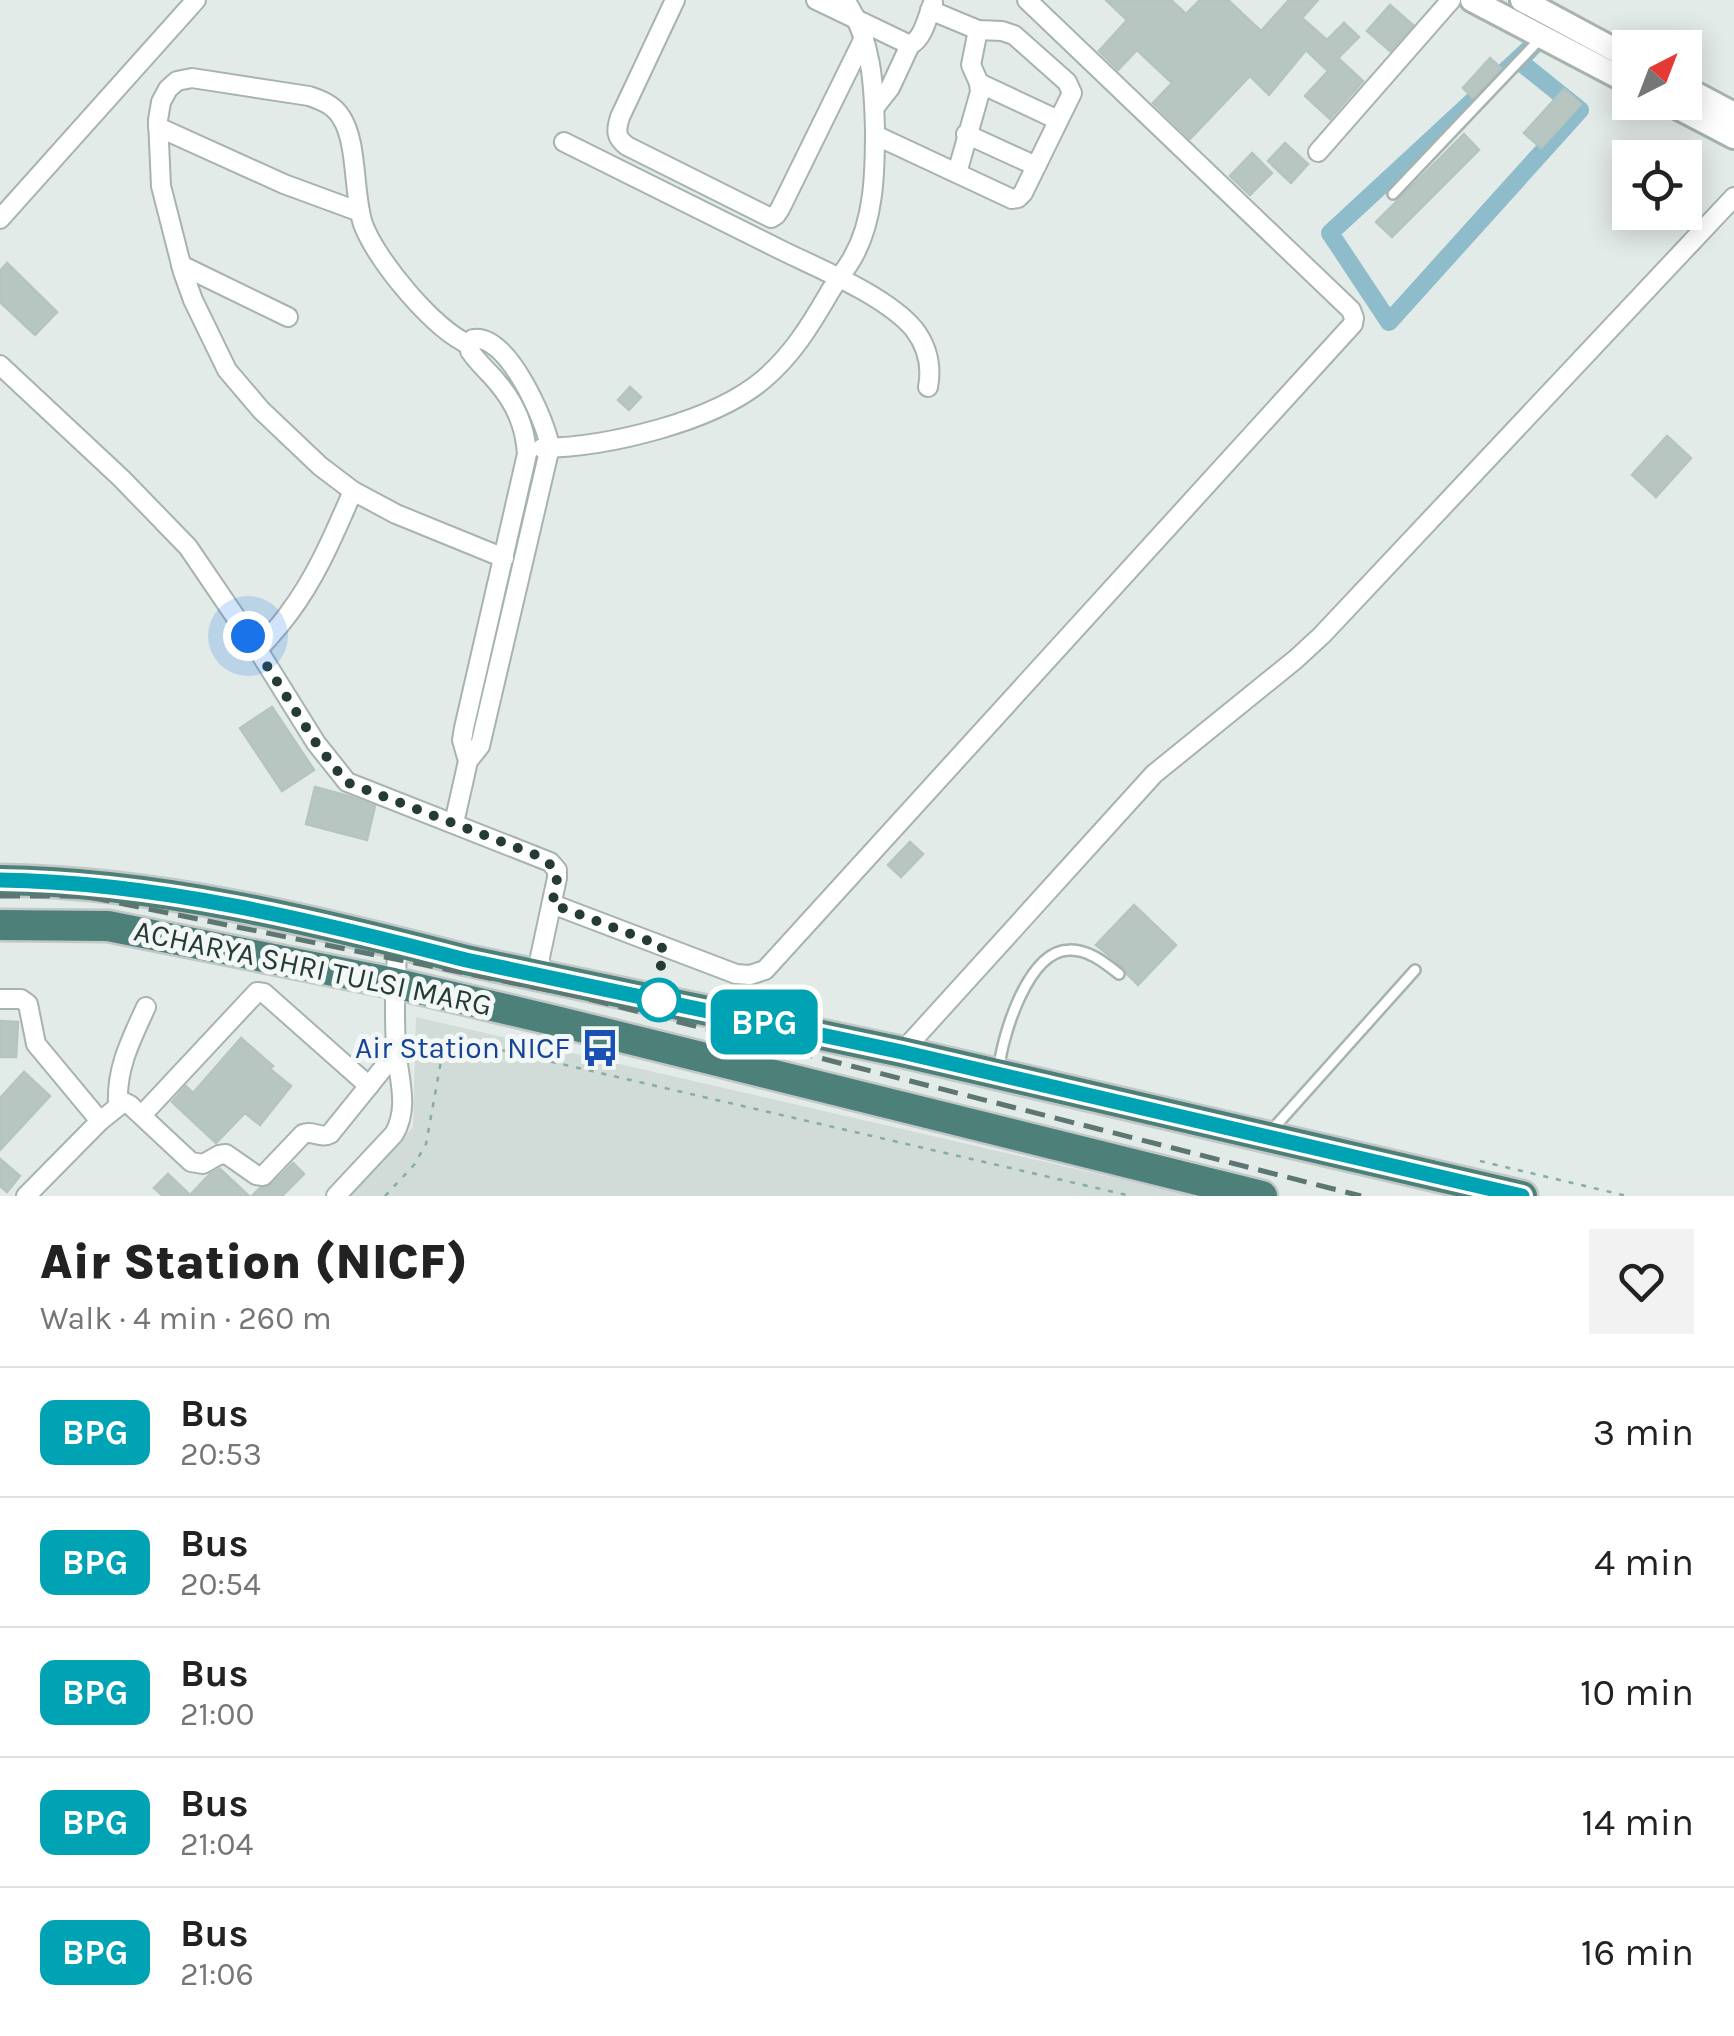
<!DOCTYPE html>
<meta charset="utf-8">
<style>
:root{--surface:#fff;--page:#f2f2f2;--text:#222;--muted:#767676;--line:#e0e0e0}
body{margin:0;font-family:Karla,sans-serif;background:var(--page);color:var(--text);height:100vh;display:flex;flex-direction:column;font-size:38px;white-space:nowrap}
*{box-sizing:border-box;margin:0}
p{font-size:32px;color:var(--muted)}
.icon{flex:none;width:55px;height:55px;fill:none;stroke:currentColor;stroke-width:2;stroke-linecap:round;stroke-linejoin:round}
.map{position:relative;height:1196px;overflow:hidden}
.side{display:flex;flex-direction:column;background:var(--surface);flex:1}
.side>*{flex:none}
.badge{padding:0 20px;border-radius:15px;font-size:35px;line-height:65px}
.needle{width:65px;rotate:42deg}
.fabs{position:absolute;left:1612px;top:30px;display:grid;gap:20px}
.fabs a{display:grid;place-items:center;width:90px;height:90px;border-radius:0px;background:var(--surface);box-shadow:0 5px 25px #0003;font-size:50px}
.you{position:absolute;width:50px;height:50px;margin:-25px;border:8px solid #fff;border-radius:50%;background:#1a73e8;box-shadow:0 0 0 15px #1a73e833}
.map>.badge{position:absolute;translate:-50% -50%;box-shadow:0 0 0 5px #fff}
.round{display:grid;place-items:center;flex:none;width:105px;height:105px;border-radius:0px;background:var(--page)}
.headline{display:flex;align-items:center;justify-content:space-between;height:170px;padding:0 40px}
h1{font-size:48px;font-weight:800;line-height:75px}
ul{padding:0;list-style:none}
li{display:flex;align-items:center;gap:30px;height:130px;padding:0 40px;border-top:2px solid var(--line)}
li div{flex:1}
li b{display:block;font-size:38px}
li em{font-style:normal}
li .badge{min-width:110px;font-weight:700;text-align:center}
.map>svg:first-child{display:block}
</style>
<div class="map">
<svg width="1734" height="1196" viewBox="0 0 1734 1196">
<rect width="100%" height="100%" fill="#e3ebe8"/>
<polygon fill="#d1dbd7" points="416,1017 1193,1196 349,1196 413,1127"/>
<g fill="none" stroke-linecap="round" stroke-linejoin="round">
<polygon stroke="#8fbccb" stroke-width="18" points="1542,37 1519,61 1580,110 1389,322 1330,233"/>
</g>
<g fill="#b8c6c1" stroke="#b5c4c0" stroke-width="2.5">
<polygon points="1106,0 1171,0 1186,14 1200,0 1228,0 1261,31 1289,0 1318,0 1302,18 1327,40 1344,23 1359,37 1338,58 1363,81 1330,119 1305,96 1328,71 1306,50 1269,95 1250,76 1190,139 1153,103 1172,83 1137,50 1118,70 1099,51 1127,20"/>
<polygon points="1390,5 1413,25 1390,51 1367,31"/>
<polygon points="1490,58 1501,68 1473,98 1463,88"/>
<polygon points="1564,89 1581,104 1541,148 1524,133"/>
<polygon points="1464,134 1479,150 1392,237 1376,222"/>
<polygon points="1285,143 1308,164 1291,183 1268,161"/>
<polygon points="1252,153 1272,173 1250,195 1230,176"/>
<polygon points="7,263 57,312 35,335 0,302 0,271"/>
<polygon points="630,387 641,397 629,410 618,400"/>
<polygon points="1667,436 1691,458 1656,497 1632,475"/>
<polygon points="272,707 314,770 282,791 240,728"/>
<polygon points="315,787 348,796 375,806 367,840 306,824"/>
<polygon points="910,842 923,854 901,877 888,865"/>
<polygon points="1134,905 1176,945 1138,985 1127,974 1124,968 1096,945"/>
<polygon points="0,1021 18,1022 16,1057 0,1057"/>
<polygon points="241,1038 273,1066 270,1069 291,1086 260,1125 245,1113 216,1143 172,1102 186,1086 193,1093"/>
<polygon points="24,1072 50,1096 0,1150 0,1098"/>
<polygon points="0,1159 20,1176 7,1192 0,1186"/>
<polygon points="293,1163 304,1174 282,1196 252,1196 260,1188 271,1185"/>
<polygon points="220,1169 249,1196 163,1196 154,1188 168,1174 190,1195 210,1174"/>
</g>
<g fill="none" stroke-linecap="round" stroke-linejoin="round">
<g stroke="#a6b3af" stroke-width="14">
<g id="service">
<polyline points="1393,194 1540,39"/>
<path d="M999,1067C1003,1034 1028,951 1069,950C1088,949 1105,963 1119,974"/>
<polyline points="1271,1131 1415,970"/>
</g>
</g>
<g stroke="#a6b3af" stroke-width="22">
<g id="minor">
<path d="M675,0L620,117C616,130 615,137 627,146L771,218L776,215L780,209L864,38"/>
<path d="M816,0L910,45C924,38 927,17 933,3"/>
<polyline points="979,83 1058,120"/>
<polyline points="875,107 890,88 910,45"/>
<polyline points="158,127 284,184 360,212"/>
<polyline points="966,134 1036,166"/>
<polyline points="875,135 1012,199 1018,198 1023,193 1072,93 1067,82 1014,35 1002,31 978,30 930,10"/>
<path d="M564,142C637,178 710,215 783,251C822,270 886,296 914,329C927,346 932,366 928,387"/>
<polyline points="1318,152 1451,0"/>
<polyline points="957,173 980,92 979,83 971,65 978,30"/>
<polyline points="0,219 196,0"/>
<polyline points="181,265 288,317"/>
<path d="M470,345C434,330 376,260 363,224C353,194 358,142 341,117C334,105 321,100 309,96L192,78L177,81L168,89L161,102L158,120L161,186L183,272L193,300L227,370L261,410L320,466L353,491L396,514L504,558"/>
<polyline points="0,365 121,478 188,547 258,650 316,743 347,782 550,862 557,870 557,878 540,957 540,975"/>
<path d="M542,448C607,447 714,422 764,379C792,355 810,326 828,295C835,282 846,270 853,257C874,220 875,173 875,131C874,85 872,39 845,0"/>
<path d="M258,650C268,638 280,626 289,613C317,576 335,532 353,491"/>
<path d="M454,823L468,761L480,746L550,447C545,419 507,333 473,339L470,345V351C478,363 488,371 497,382C515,403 525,425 527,454L464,728L462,740L468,761"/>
<polyline points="552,904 736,974 750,975 765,970 1353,324 1354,318 1351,310 1027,0"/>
<polyline points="0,999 21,999 28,1004 36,1044 100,1121"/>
<polyline points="902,1052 1154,774 1296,659 1322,635 1734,197"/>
<path d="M118,1105C116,1068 131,1040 146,1007"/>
<polyline points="142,1115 257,992 264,993 369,1086"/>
<path d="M26,1196L100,1121L124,1102L130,1105L191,1162L203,1164L219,1155L226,1154L256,1175L263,1176L303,1134C313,1130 321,1139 330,1134L397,1051"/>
<path d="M336,1196L394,1134C410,1107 398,1077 396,1047C394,1012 395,978 398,943"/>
</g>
</g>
<g stroke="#a6b3af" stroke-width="28">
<g id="tertiary">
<polyline points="1472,0 1630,83"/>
<polyline points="1522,0 1630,58"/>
<polyline points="1685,88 1734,114"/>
<polyline points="1667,102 1734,137"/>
</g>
</g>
<g stroke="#c2c8c7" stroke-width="35">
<g id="trunk">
<path d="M0,880C157,882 315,921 466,960L902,1052L1522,1196"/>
<polyline points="0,925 108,926 394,983 552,1020 1262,1196"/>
</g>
</g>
<g stroke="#86aca4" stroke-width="2.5" stroke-dasharray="5 8" stroke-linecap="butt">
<polyline points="1480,1161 1627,1196"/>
<polyline points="385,1196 414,1165 426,1144 441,1061 448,1047 462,1041 1131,1196"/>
</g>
<use href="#service" stroke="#fff" stroke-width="9"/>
<use href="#minor" stroke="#fff" stroke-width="18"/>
<use href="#tertiary" stroke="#fff" stroke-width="22"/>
<use href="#trunk" stroke="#4e807a" stroke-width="30"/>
<polyline stroke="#5e7672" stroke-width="5" stroke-dasharray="20 10" stroke-linecap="butt" points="0,896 84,896 573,995 1361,1196"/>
</g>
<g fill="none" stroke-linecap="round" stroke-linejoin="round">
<g stroke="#fff" stroke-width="22">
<path id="line" d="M0,880C157,882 315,921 466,960L902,1052L1522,1196"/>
</g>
<use href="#line" stroke="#00a3b4" stroke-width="15"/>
<path stroke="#243b37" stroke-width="10" stroke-dasharray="0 18" d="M248,636L316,743L346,782L536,855C563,870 558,877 552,904L662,946L659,1000"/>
</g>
<defs>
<g id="bus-bare" transform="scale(3)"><path d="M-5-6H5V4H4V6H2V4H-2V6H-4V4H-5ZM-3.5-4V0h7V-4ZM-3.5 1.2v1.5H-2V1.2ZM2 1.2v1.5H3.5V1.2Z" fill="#1a4fb4" stroke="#f3f8f6" stroke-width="2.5" paint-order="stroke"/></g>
</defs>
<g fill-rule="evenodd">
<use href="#bus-bare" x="600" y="1048"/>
</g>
<circle fill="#fff" stroke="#00a3b4" stroke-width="5" cx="659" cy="1000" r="20"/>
<g text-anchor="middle" stroke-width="10" stroke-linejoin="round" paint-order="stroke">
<g font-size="30" fill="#243b37" stroke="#f3f8f6">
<text transform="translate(313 968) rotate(12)" y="10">ACHARYA SHRI TULSI MARG</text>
</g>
<g font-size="30" fill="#164399" stroke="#f3f8f6" text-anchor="end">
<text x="570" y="1058">Air Station NICF</text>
</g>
</g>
</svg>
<div class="fabs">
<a><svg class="needle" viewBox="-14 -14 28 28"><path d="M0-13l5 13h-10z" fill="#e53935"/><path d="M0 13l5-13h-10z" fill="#767676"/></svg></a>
<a><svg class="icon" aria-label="locate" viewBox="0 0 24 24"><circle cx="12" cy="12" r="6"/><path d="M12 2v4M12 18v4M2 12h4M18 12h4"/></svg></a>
</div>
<div class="you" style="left:248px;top:636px"></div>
<b class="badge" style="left:764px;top:1022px;background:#00a3b4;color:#fff">BPG</b>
</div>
<section class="side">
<div class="headline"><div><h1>Air Station (NICF)</h1><p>Walk · 4 min · 260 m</p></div><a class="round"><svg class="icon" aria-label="heart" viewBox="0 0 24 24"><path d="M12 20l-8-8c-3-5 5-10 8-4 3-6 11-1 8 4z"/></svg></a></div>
<ul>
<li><span class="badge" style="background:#00a3b4;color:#fff">BPG</span><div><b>Bus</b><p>20:53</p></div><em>3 min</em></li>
<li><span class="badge" style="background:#00a3b4;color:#fff">BPG</span><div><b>Bus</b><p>20:54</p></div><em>4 min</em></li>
<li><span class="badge" style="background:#00a3b4;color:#fff">BPG</span><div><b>Bus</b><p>21:00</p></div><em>10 min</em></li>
<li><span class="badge" style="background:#00a3b4;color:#fff">BPG</span><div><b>Bus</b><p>21:04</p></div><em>14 min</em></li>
<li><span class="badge" style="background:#00a3b4;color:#fff">BPG</span><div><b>Bus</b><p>21:06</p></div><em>16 min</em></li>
</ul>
</section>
